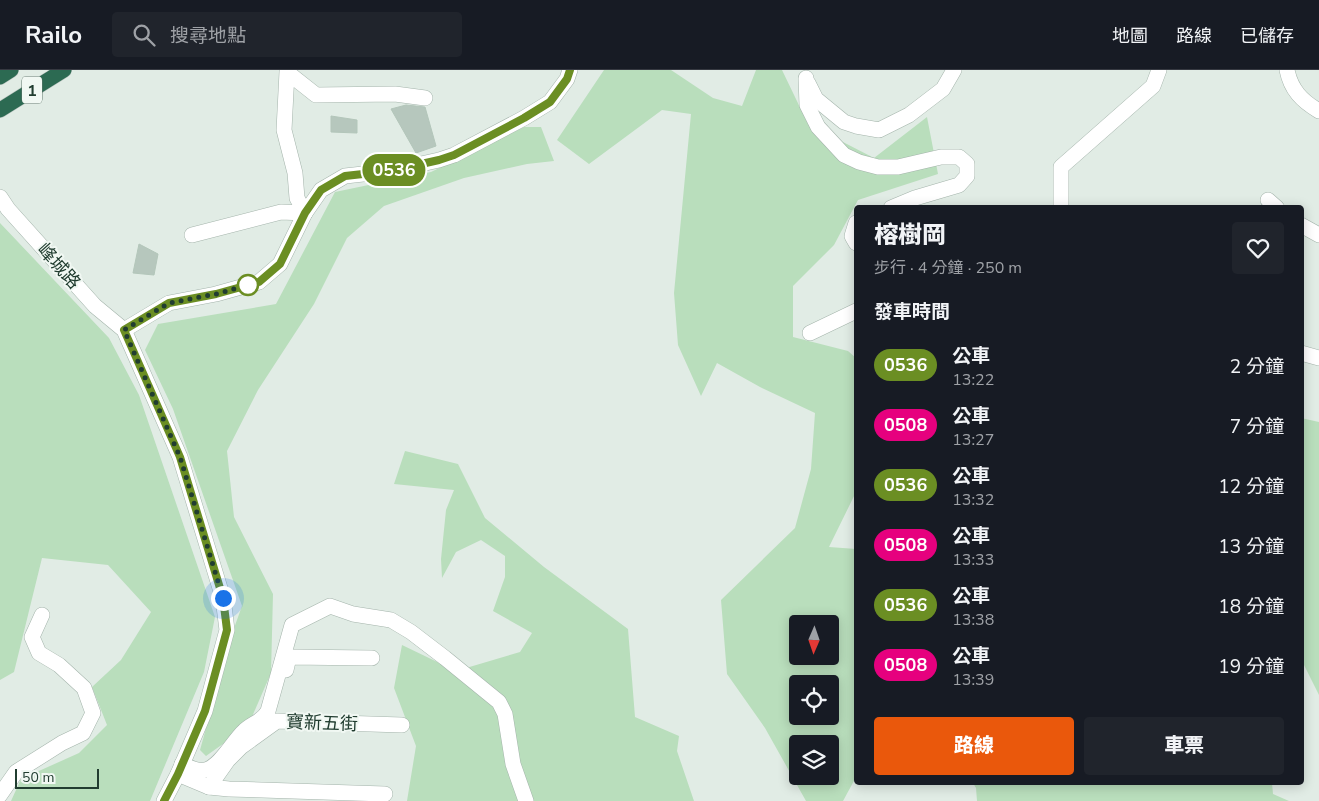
<!DOCTYPE html>
<html lang="zh-TW">
<meta charset="utf-8">
<style>
:root{--surface:#171b24;--page:#20242c;--text:#f1f3f6;--muted:#9ea1a6;--line:#363941;--accent:#ea580c}
body{margin:0;font-family:"Nunito Sans","Noto Sans TC",sans-serif;background:var(--page);color:var(--text);height:100vh;display:flex;flex-direction:column;font-size:19px;white-space:nowrap}
*{box-sizing:border-box;margin:0}
p{font-size:16px;color:var(--muted)}
.icon{flex:none;width:28px;height:28px;fill:none;stroke:currentColor;stroke-width:2;stroke-linecap:round;stroke-linejoin:round}
.map{position:relative;flex:1;overflow:hidden}
.drawer{position:absolute;left:854px;top:135px;width:450px;height:580px;display:flex;flex-direction:column;background:var(--surface);border-radius:5px;box-shadow:0 2px 12px #0003}
.drawer>*{flex:none}
.badge{padding:0 10px;border-radius:16px;font-size:18px;line-height:32px}
.needle{width:32px;rotate:182deg}
.fabs{position:absolute;left:789px;top:545px;display:grid;gap:10px}
.fabs a{display:grid;place-items:center;width:50px;height:50px;border-radius:5px;background:var(--surface);box-shadow:0 2px 12px #0003;font-size:25px}
.scale{position:absolute;left:15px;bottom:12px;width:84px;box-sizing:border-box;padding-left:5px;border:2px solid #213d30;border-top:0;font-size:14px;line-height:18px;white-space:nowrap;color:#213d30;-webkit-text-stroke:4px #f1f8f3;paint-order:stroke}
.you{position:absolute;width:25px;height:25px;margin:-12px;border:4px solid #fff;border-radius:50%;background:#1a73e8;box-shadow:0 0 0 8px #1a73e833}
.map>.badge{position:absolute;translate:-50% -50%;box-shadow:0 0 0 2px #fff}
h2{padding:0 20px;font-size:19px;line-height:45px}
.round{display:grid;place-items:center;flex:none;width:52px;height:52px;border-radius:5px;background:var(--page)}
.headline{display:flex;align-items:center;justify-content:space-between;height:85px;padding:0 20px}
h1{font-size:24px;font-weight:800;line-height:38px}
.action{display:flex;gap:10px;margin-top:auto;padding:10px 20px}
.action a{flex:1;height:58px;border-radius:5px;background:var(--accent);color:#fff;font-size:20px;font-weight:800;line-height:58px;text-align:center}
.action a+a{background:var(--page);color:var(--text)}
ul{padding:0;list-style:none}
li{display:flex;align-items:center;gap:15px;height:60px;padding:0 20px}
li div{flex:1}
li b{display:block;font-size:19px}
li em{font-style:normal}
li .badge{min-width:55px;font-weight:700;text-align:center}
header{display:flex;align-items:center;gap:30px;box-sizing:border-box;height:70px;padding:0 25px;background:var(--surface);border-bottom:1px solid var(--line)}
header strong{font-size:24px}
nav{display:flex;gap:28px;margin-inline-start:auto;font-size:18px}
.search{width:350px;height:45px;background:var(--page);display:flex;align-items:center;gap:12px;box-sizing:border-box;padding:0 18px;border-radius:5px;color:var(--muted);font-size:19px}
.map>svg:first-child{display:block}
</style>
<header>
<strong>Railo</strong>
<div class="search"><svg class="icon" aria-label="search" viewBox="0 0 24 24"><circle cx="10" cy="10" r="6"/><path d="M15 15l6 6"/></svg>搜尋地點</div>
<nav><a>地圖</a><a>路線</a><a>已儲存</a></nav>
</header>
<div class="map">
<svg width="1319" height="731" viewBox="0 0 1319 731">
<rect width="100%" height="100%" fill="#e1ece5"/>
<g fill="#b9debc" fill-rule="evenodd">
<path d="M604,0H671L713,28L742,36L756,0H782L808,54L874,88L927,47L938,104L858,130L834,175L793,216V267L848,281L856,288V422L829,477L856,479V707L843,731H806L765,658L727,604L721,530L795,458L811,399L815,343L760,317L717,293L701,326L678,275L674,223L691,44L662,40L589,94L557,70ZM798,554H830V586H798ZM798,614H830V646H798ZM798,674H830V706H798Z"/>
<polygon points="524,57 541,57 554,91 527,94 464,108 384,136 347,168 314,234 258,320 227,381 234,447 273,524 271,603 248,656 206,686 200,680 233,561 242,536 173,339 145,280 158,254 276,234 335,122 431,102"/>
<polygon points="0,153 109,268 139,325 215,547 204,602 150,731 11,731 21,709 79,683 107,655 92,617 121,590 151,542 108,495 42,488 14,602 0,610"/>
<polygon points="1301,348 1319,352 1319,625 1301,589"/>
<polygon points="405,381 458,394 485,448 544,497 628,559 635,647 679,666 677,681 694,731 407,731 416,676 394,618 402,575 456,601 520,582 532,563 493,541 505,507 505,486 481,470 456,482 442,508 441,489 446,440 454,420 394,414"/>
<polygon points="973,713 1272,713 1273,724 1289,731 977,731 976,718"/>
</g>
<g fill="#b6c7bd" stroke="#b3c6ba">
<polygon points="406,35 425,37 436,76 416,83 391,39"/>
<polygon points="331,46 357,50 357,63 331,62"/>
<polygon points="139,174 158,184 154,205 133,203"/>
</g>
<g fill="none" stroke-linecap="round" stroke-linejoin="round">
<g stroke="#a4b4ab" stroke-width="16">
<g id="minor">
<path d="M1287,0C1291,20 1302,31 1319,41"/>
<polyline points="806,8 807,35 818,57 844,85 859,92 878,97 898,97 941,87 959,87 967,94 967,106 959,115 915,128 891,138"/>
<polyline points="808,13 816,29 844,52 856,56 879,60 909,45 943,19 954,0"/>
<polyline points="0,127 8,139 95,236 124,260 180,387 223,528 227,560 205,641 178,704 164,731"/>
<polyline points="1268,130 1277,138"/>
<polyline points="1061,138 1061,97 1153,16 1159,0"/>
<polyline points="305,143 297,128 295,103 284,60 287,2 316,25 395,24 425,28"/>
<polyline points="856,153 852,166 856,173"/>
<polyline points="1301,155 1319,165"/>
<polyline points="192,165 281,142 305,143"/>
<polyline points="124,260 169,233 216,224 259,212 280,194 305,143 321,120 345,106 390,101 439,90 454,85 524,48 550,32 567,9 570,0"/>
<polyline points="810,263 856,241"/>
<polyline points="1301,283 1319,288"/>
<polyline points="286,600 289,587 372,588"/>
<path d="M182,694C189,697 198,702 205,700C220,697 233,671 244,661C252,653 262,652 268,641L292,555L330,536L353,544L391,550L411,562L445,588L499,632L505,644L513,694L526,731"/>
<polyline points="178,704 209,717 229,719 385,724"/>
<polyline points="209,717 228,690 241,677 277,651 402,655"/>
<polyline points="0,725 16,702 62,673 83,663 93,643 84,618 59,595 39,583 32,567 42,545"/>
</g>
</g>
<g stroke="#c1c9c5" stroke-width="16">
<g id="highway">
<polyline points="0,7 11,0"/>
<polyline points="0,40 64,0"/>
</g>
</g>
<use href="#minor" stroke="#fff" stroke-width="15"/>
<use href="#highway" stroke="#2c6a52" stroke-width="15"/>
</g>
<g fill="none" stroke-linecap="round" stroke-linejoin="round">
<g stroke="#fff" stroke-width="11">
<polyline id="line" points="164,731 178,704 205,641 227,560 223,528 180,387 124,260 169,233 216,224 259,212 280,194 305,143 321,120 345,106 390,101 439,90 454,85 524,48 550,32 567,9 570,0"/>
</g>
<use href="#line" stroke="#6b8e23" stroke-width="8"/>
<polyline stroke="#213d30" stroke-width="5" stroke-dasharray="0 9" points="223,528 180,387 124,260 169,233 216,224 248,215"/>
</g>
<circle fill="#fff" stroke="#6b8e23" stroke-width="2.5" cx="248" cy="215" r="10"/>
<g text-anchor="middle" stroke-width="4" stroke-linejoin="round" paint-order="stroke">
<rect fill="#f1f8f3" stroke="#5f756a" stroke-width="1" x="22" y="6.5" width="20" height="27" rx="4"/>
<g font-size="16" font-weight="bold" fill="#213d30">
<text x="32" y="26">1</text>
</g>
<g font-size="18" fill="#213d30" stroke="#f1f8f3">
<text transform="translate(59 196) rotate(48)" y="6">峰城路</text>
<text transform="translate(322 653) rotate(2)" y="6">寶新五街</text>
</g>
</g>
</svg>
<div class="fabs">
<a><svg class="needle" viewBox="-14 -14 28 28"><path d="M0-13l5 13h-10z" fill="#e53935"/><path d="M0 13l5-13h-10z" fill="#9ea1a6"/></svg></a>
<a><svg class="icon" aria-label="locate" viewBox="0 0 24 24"><circle cx="12" cy="12" r="6"/><path d="M12 2v4M12 18v4M2 12h4M18 12h4"/></svg></a>
<a><svg class="icon" aria-label="layers" viewBox="0 0 24 24"><path d="M12 4l9 5-9 5-9-5zM3 14l9 5 9-5"/></svg></a>
</div>
<div class="scale">50 m</div>
<div class="you" style="left:223px;top:528px"></div>
<b class="badge" style="left:394px;top:100px;background:#6b8e23;color:#fff">0536</b>
<section class="drawer">
<div class="headline"><div><h1>榕樹岡</h1><p>步行 · 4 分鐘 · 250 m</p></div><a class="round"><svg class="icon" aria-label="heart" viewBox="0 0 24 24"><path d="M12 20l-8-8c-3-5 5-10 8-4 3-6 11-1 8 4z"/></svg></a></div>
<h2>發車時間</h2>
<ul>
<li><span class="badge" style="background:#6b8e23;color:#fff">0536</span><div><b>公車</b><p>13:22</p></div><em>2 分鐘</em></li>
<li><span class="badge" style="background:#e6007e;color:#fff">0508</span><div><b>公車</b><p>13:27</p></div><em>7 分鐘</em></li>
<li><span class="badge" style="background:#6b8e23;color:#fff">0536</span><div><b>公車</b><p>13:32</p></div><em>12 分鐘</em></li>
<li><span class="badge" style="background:#e6007e;color:#fff">0508</span><div><b>公車</b><p>13:33</p></div><em>13 分鐘</em></li>
<li><span class="badge" style="background:#6b8e23;color:#fff">0536</span><div><b>公車</b><p>13:38</p></div><em>18 分鐘</em></li>
<li><span class="badge" style="background:#e6007e;color:#fff">0508</span><div><b>公車</b><p>13:39</p></div><em>19 分鐘</em></li>
</ul>
<div class="action"><a>路線</a><a>車票</a></div>
</section>
</div>
